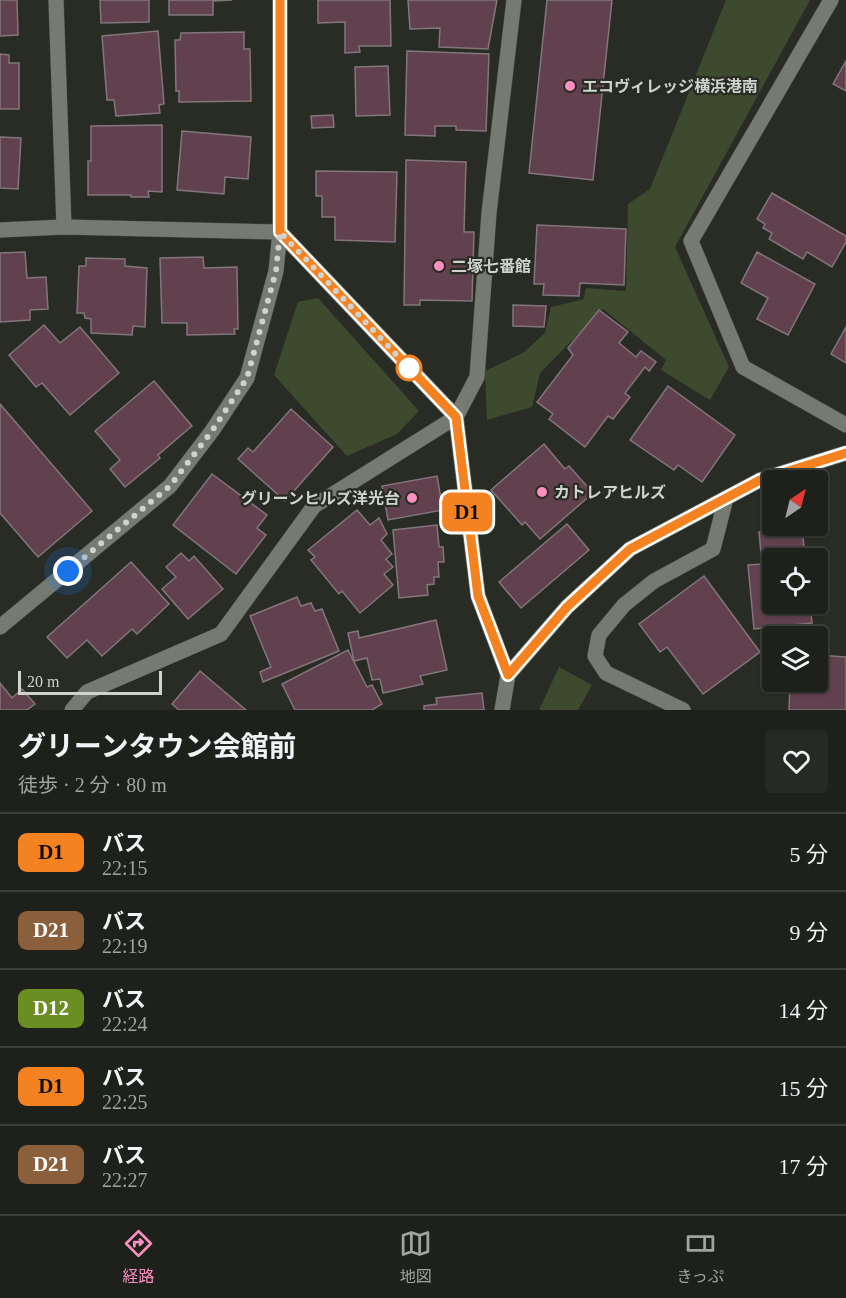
<!DOCTYPE html>
<html lang="ja">
<meta charset="utf-8">
<style>
:root{--surface:#1e211b;--page:#262924;--text:#f1f3f6;--muted:#a1a3a3;--line:#3c3e3a;--accent:#fd8ec0}
body{margin:0;font-family:"Times New Roman","Noto Sans JP",serif;background:var(--page);color:var(--text);height:100vh;display:flex;flex-direction:column;font-size:22px;white-space:nowrap}
*{box-sizing:border-box;margin:0}
p{font-size:20px;color:var(--muted)}
.icon{flex:none;width:33px;height:33px;fill:none;stroke:currentColor;stroke-width:2;stroke-linecap:round;stroke-linejoin:round}
.map{position:relative;height:710px;overflow:hidden}
.panel{display:flex;flex-direction:column;background:var(--surface);flex:1}
.panel>*{flex:none}
.badge{padding:0 12px;border-radius:9px;font-size:21px;line-height:39px}
.needle{width:39px;rotate:35deg}
.buttons{position:absolute;left:762px;top:470px;display:grid;gap:12px}
.buttons a{display:grid;place-items:center;width:66px;height:66px;border-radius:6px;background:var(--surface);box-shadow:0 2px 4px #0004,0 0 0 2px var(--line);font-size:30px}
.scale{position:absolute;left:18px;bottom:15px;width:144px;box-sizing:border-box;padding-left:6px;border:3px solid #d0d2cd;border-top:0;font-size:16px;line-height:21px;white-space:nowrap;color:#d0d2cd;-webkit-text-stroke:4px #282c24;paint-order:stroke}
.you{position:absolute;width:30px;height:30px;margin:-15px;border:4px solid #fff;border-radius:50%;background:#1a73e8;box-shadow:0 0 0 9px #1a73e833}
.map>.badge{position:absolute;translate:-50% -50%;box-shadow:0 0 0 3px #fff}
.round{display:grid;place-items:center;flex:none;width:63px;height:63px;border-radius:6px;background:var(--page)}
.headline{display:flex;align-items:center;justify-content:space-between;height:102px;padding:0 18px}
h1{font-size:28px;font-weight:700;line-height:45px}
ul{padding:0;list-style:none}
li{display:flex;align-items:center;gap:18px;height:78px;padding:0 18px;border-top:2px solid var(--line)}
li div{flex:1}
li b{display:block;font-size:22px}
li em{font-style:normal}
li .badge{min-width:66px;font-weight:700;text-align:center}
.menu{display:flex;justify-content:space-around;align-items:center;height:84px;border-top:2px solid var(--line);background:var(--surface);font-size:16px;color:var(--muted)}
.menu a{display:grid;justify-items:center;gap:3px}
.menu .on{color:var(--accent)}
.map>svg:first-child{display:block}
</style>
<div class="map">
<svg width="846" height="710" viewBox="0 0 846 710">
<rect width="100%" height="100%" fill="#282c24"/>
<g fill="#3e4a2d">
<polygon points="726,0 810,0 675,247 729,367 710,400 661,370 666,360 603,309 540,373 532,407 487,420 485,371 523,353 545,333 551,307 584,299 586,288 626,291 628,204 650,189"/>
<polygon points="318,298 419,411 397,434 347,456 274,375 298,302"/>
<polygon points="559,667 592,685 578,710 539,710"/>
</g>
<g fill="#62414f" stroke="#82767b" stroke-width="1.5">
<polygon points="0,0 17,0 18,35 0,36"/>
<polygon points="100,0 149,0 149,22 101,23"/>
<polygon points="169,0 232,0 213,1 213,15 169,15"/>
<polygon points="318,0 390,0 391,46 359,46 360,52 345,53 345,22 318,23"/>
<polygon points="408,0 497,0 488,49 439,47 440,28 410,29"/>
<polygon points="547,0 612,0 593,180 529,173"/>
<polygon points="158,31 164,104 159,105 160,113 116,116 114,100 107,100 102,36"/>
<polygon points="244,32 244,49 250,49 251,101 179,102 179,91 176,91 175,40 180,40 181,33"/>
<polygon points="407,51 489,54 486,131 456,130 456,126 435,126 435,136 405,135"/>
<polygon points="0,54 9,55 9,63 19,63 19,109 0,109"/>
<polygon points="846,61 846,91 833,84"/>
<polygon points="388,66 390,115 356,116 355,67"/>
<polygon points="333,115 334,127 312,128 311,116"/>
<polygon points="162,125 162,192 148,191 149,197 131,197 131,195 88,195 88,161 91,161 91,126"/>
<polygon points="182,131 251,137 248,179 225,177 224,194 177,190"/>
<polygon points="0,137 21,138 18,189 0,188"/>
<polygon points="406,160 466,162 464,232 474,232 472,301 420,300 420,305 404,305"/>
<polygon points="316,171 397,172 395,242 335,240 335,217 322,217 322,196 316,196"/>
<polygon points="772,193 846,236 846,242 832,267 807,252 803,259 769,239 772,233 763,228 765,224 757,219"/>
<polygon points="537,225 626,229 624,285 580,283 579,296 543,295 544,284 534,284"/>
<polygon points="25,252 27,278 46,277 48,309 30,310 30,320 0,322 0,253"/>
<polygon points="757,252 815,284 788,335 757,319 768,298 741,283"/>
<polygon points="203,257 204,268 237,267 238,329 234,329 235,334 187,335 187,323 162,323 160,258"/>
<polygon points="86,258 125,259 125,266 147,268 145,327 133,326 132,335 91,333 91,319 85,318 84,313 77,313 79,266 86,266"/>
<polygon points="513,305 546,306 544,327 513,326"/>
<polygon points="599,310 628,332 619,343 636,357 641,351 656,362 649,371 645,367 625,393 630,397 613,419 608,416 585,447 549,419 553,414 537,402 573,355 568,348"/>
<polygon points="44,325 60,343 80,327 119,373 70,415 42,383 36,387 9,355"/>
<polygon points="846,327 846,363 831,354"/>
<polygon points="154,381 192,426 158,455 160,458 125,487 110,469 120,460 95,431"/>
<polygon points="668,386 735,435 702,482 678,465 674,470 630,440"/>
<polygon points="0,404 92,511 38,557 0,513"/>
<polygon points="291,409 333,447 285,501 238,459 248,448 253,452"/>
<polygon points="544,444 565,469 569,466 593,493 540,539 525,522 522,525 491,490"/>
<polygon points="212,474 267,515 257,528 266,535 236,574 173,525"/>
<polygon points="437,476 443,510 388,520 382,486"/>
<polygon points="357,510 370,525 379,518 387,534 381,540 392,554 386,559 393,567 384,574 393,585 360,613 342,591 339,594 311,560 315,557 308,550"/>
<polygon points="567,524 589,550 521,608 499,582"/>
<polygon points="437,525 439,547 443,547 444,562 438,562 439,577 434,577 434,584 427,585 428,595 399,598 393,530"/>
<polygon points="802,527 805,558 772,558 772,603 810,603 812,623 754,629 748,565 762,564 759,532"/>
<polygon points="181,553 189,561 194,556 223,589 188,619 162,589 176,577 166,567"/>
<polygon points="131,562 169,604 137,634 132,629 102,656 87,640 67,658 47,637"/>
<polygon points="704,576 760,652 703,694 667,647 660,652 639,624"/>
<polygon points="297,597 301,606 311,603 315,611 322,609 339,651 263,682 260,672 271,667 250,616"/>
<polygon points="436,620 447,670 420,676 423,684 383,693 380,679 372,680 367,658 354,661 348,633 358,631 359,638"/>
<polygon points="348,650 367,687 372,685 382,704 372,710 295,710 282,684"/>
<polygon points="818,655 846,657 846,710 789,710 790,683 808,684 808,681 818,681"/>
<polygon points="200,671 246,710 179,710 172,704"/>
<polygon points="0,683 12,698 22,689 35,704 27,710 0,710"/>
<polygon points="482,693 484,710 424,710 424,706 437,704 436,698"/>
</g>
<g fill="none" stroke-linecap="round" stroke-linejoin="round">
<g stroke="#464943" stroke-width="16">
<g id="minor">
<polyline points="56,0 64,227"/>
<polyline points="831,0 691,241 743,367 846,425"/>
<polyline points="0,230 64,227 280,232 456,417 478,596 508,675 502,710"/>
<polyline points="0,627 170,486 212,431 247,378 276,271 280,232 280,0"/>
<polyline points="508,675 567,607 630,549 760,480 846,453"/>
<polyline points="72,710 87,692 221,634 314,506 456,417 477,377 489,213 514,0"/>
<polyline points="683,710 606,673 595,656 599,635 624,605 654,581 713,549 726,498"/>
</g>
</g>
<use href="#minor" stroke="#767b71" stroke-width="15"/>
</g>
<g fill="none" stroke-linecap="round" stroke-linejoin="round">
<g stroke="#fff" stroke-width="14">
<polyline id="line" points="280,0 280,232 456,417 478,596 508,675 567,607 630,549 760,480 846,453"/>
</g>
<use href="#line" stroke="#f58220" stroke-width="9"/>
<polyline stroke="#d0d2cd" stroke-width="6" stroke-dasharray="0 10.8" points="68,571 170,486 212,431 247,378 276,271 280,232 409,368"/>
</g>
<g fill="#fd8ec0" stroke="#282c24" stroke-width="2">
<circle cx="570" cy="86" r="6"/>
<circle cx="439" cy="266" r="6"/>
<circle cx="542" cy="492" r="6"/>
<circle cx="412" cy="498" r="6"/>
</g>
<circle fill="#fff" stroke="#f58220" stroke-width="3" cx="409" cy="368" r="12"/>
<g text-anchor="middle" stroke-width="4.5" stroke-linejoin="round" paint-order="stroke">
<g font-size="16" font-weight="bold" fill="#d0d2cd" stroke="#282c24" text-anchor="start">
<text x="582" y="92">エコヴィレッジ横浜港南</text>
<text x="451" y="272">二塚七番館</text>
<text x="554" y="498">カトレアヒルズ</text>
<text x="400" y="504" text-anchor="end">グリーンヒルズ洋光台</text>
</g>
</g>
</svg>
<div class="buttons">
<a><svg class="needle" viewBox="-14 -14 28 28"><path d="M0-13l5 13h-10z" fill="#e53935"/><path d="M0 13l5-13h-10z" fill="#a1a3a3"/></svg></a>
<a><svg class="icon" aria-label="locate" viewBox="0 0 24 24"><circle cx="12" cy="12" r="6"/><path d="M12 2v4M12 18v4M2 12h4M18 12h4"/></svg></a>
<a><svg class="icon" aria-label="layers" viewBox="0 0 24 24"><path d="M12 4l9 5-9 5-9-5zM3 14l9 5 9-5"/></svg></a>
</div>
<div class="scale">20 m</div>
<div class="you" style="left:68px;top:571px"></div>
<b class="badge" style="left:467px;top:512px;background:#f58220;color:#111">D1</b>
</div>
<section class="panel">
<div class="headline"><div><h1>グリーンタウン会館前</h1><p>徒歩 · 2 分 · 80 m</p></div><a class="round"><svg class="icon" aria-label="heart" viewBox="0 0 24 24"><path d="M12 20l-8-8c-3-5 5-10 8-4 3-6 11-1 8 4z"/></svg></a></div>
<ul>
<li><span class="badge" style="background:#f58220;color:#111">D1</span><div><b>バス</b><p>22:15</p></div><em>5 分</em></li>
<li><span class="badge" style="background:#8b5e3c;color:#fff">D21</span><div><b>バス</b><p>22:19</p></div><em>9 分</em></li>
<li><span class="badge" style="background:#6b8e23;color:#fff">D12</span><div><b>バス</b><p>22:24</p></div><em>14 分</em></li>
<li><span class="badge" style="background:#f58220;color:#111">D1</span><div><b>バス</b><p>22:25</p></div><em>15 分</em></li>
<li><span class="badge" style="background:#8b5e3c;color:#fff">D21</span><div><b>バス</b><p>22:27</p></div><em>17 分</em></li>
</ul>
</section>
<nav class="menu">
<a class="on"><svg class="icon" aria-label="directions" viewBox="0 0 24 24"><path d="M12 3l9 9-9 9-9-9zM9 14v-3h6M13 9l2 2-2 2"/></svg>経路</a>
<a><svg class="icon" aria-label="map" viewBox="0 0 24 24"><path d="M3 6l6-2 6 2 6-2v14l-6 2-6-2-6 2zM9 4v14M15 6v14"/></svg>地図</a>
<a><svg class="icon" aria-label="tickets" viewBox="0 0 24 24"><path d="M3 7h18v10H3zM15 7v10"/></svg>きっぷ</a>
</nav>
